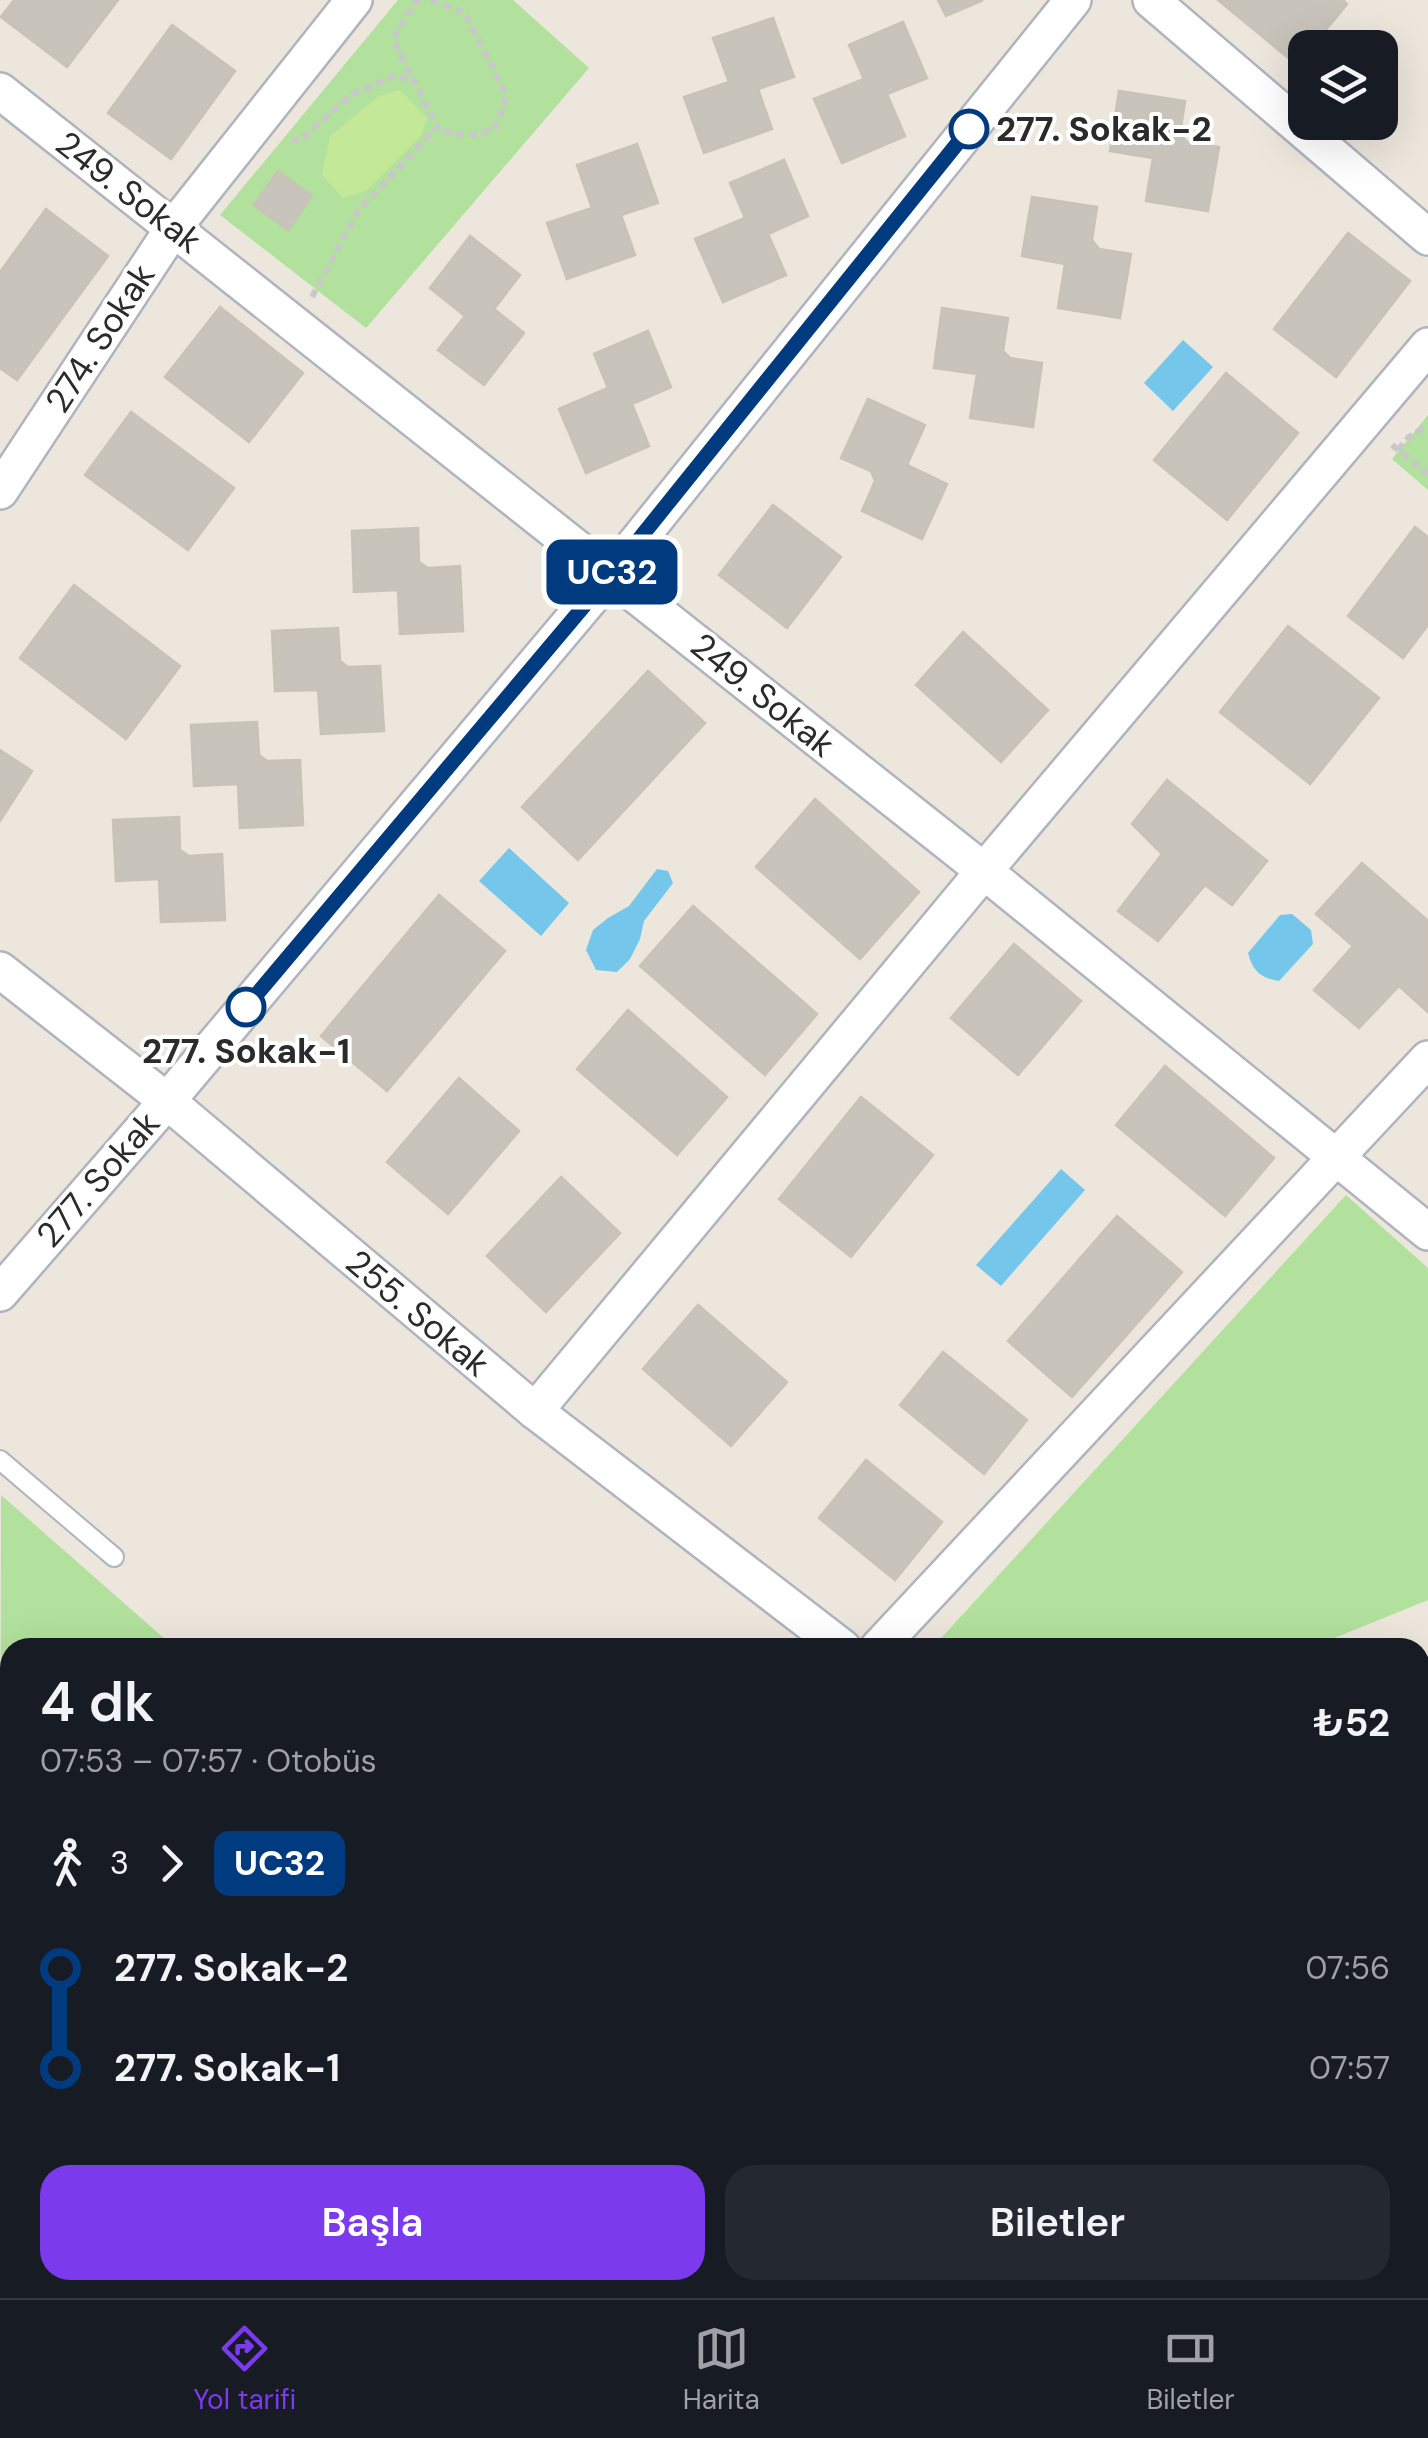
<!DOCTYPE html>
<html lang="tr">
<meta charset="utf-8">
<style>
:root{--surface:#171b24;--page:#242831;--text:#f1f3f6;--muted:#9ea1a6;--line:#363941;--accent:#7c3aed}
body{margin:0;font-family:"DM Sans",sans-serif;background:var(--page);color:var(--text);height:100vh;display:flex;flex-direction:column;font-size:38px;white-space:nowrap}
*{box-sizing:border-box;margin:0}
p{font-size:32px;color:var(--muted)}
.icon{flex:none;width:55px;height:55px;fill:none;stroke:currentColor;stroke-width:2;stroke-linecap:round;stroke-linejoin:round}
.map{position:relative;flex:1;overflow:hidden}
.side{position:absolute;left:0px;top:1638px;width:1430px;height:662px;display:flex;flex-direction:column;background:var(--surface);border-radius:30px 30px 0 0;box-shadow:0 10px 40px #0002}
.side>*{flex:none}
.badge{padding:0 20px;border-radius:15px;font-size:35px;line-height:65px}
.fabs{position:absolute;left:1288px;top:30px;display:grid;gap:20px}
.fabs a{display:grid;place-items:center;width:110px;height:110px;border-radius:20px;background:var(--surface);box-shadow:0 10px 40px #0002;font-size:50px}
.map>.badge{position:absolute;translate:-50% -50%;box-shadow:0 0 0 5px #fff}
.legs{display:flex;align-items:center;gap:15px;height:110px;padding:0 40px;font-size:32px}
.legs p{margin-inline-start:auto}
.headline{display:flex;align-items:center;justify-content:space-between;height:170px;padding:0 40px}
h1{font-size:55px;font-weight:600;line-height:75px}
.action{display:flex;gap:20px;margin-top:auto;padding:20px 40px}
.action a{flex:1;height:115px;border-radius:30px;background:var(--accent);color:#fff;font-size:40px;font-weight:600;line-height:115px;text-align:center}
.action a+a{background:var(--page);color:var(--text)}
ul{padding:0 40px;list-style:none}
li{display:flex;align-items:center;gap:35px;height:100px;font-size:38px}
li i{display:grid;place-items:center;width:15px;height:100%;margin:0 12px;background:currentColor}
li i::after{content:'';width:25px;height:25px;margin:-12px;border:8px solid;border-radius:50%;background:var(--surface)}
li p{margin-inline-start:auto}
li:first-child i{background:linear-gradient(#0000 50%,currentColor 0)}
li:last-child i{background:linear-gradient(currentColor 50%,#0000 0)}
.menu{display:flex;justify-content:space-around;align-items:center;height:140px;border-top:2px solid var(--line);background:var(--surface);font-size:28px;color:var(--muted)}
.menu a{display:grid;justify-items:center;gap:5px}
.menu .selected{color:var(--accent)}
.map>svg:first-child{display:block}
</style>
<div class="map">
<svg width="1428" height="2298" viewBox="0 0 1428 2298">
<rect width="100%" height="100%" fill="#ece6dd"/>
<g fill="#b1e19c">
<polygon points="398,0 513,0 589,68 366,328 220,215"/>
<polygon points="1428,415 1428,490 1392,459"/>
<polygon points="1346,1195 1428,1268 1428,1600 1312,1647 933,1647"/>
<polygon points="1,1495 174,1647 10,1648 10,2102 0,2093"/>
<polygon points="0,2190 10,2198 10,2290 120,2290 132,2298 0,2298"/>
</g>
<polygon fill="#c3e898" points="400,90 427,118 421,136 366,191 343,198 322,175 330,136 379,96"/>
<g fill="#74c7eb">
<polygon points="1183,340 1213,367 1173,411 1144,383"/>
<polygon points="509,848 569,903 541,936 479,881"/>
<polygon points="657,869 668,871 673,883 644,921 640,939 630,959 617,972 596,970 586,950 593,930 608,918 629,906"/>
<path d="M1292,914L1311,930L1313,944L1279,981C1260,978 1253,971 1248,953L1280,915Z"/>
<polygon points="1061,1169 1085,1190 1001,1286 976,1265"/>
</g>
<g fill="#c8c4bc" stroke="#c8c2b7" stroke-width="2.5">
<polygon points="14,0 118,0 67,67 1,17"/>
<polygon points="938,0 983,0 946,16"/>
<polygon points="1218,0 1343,0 1347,4 1311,48 1305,48 1305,55 1297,65"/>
<polygon points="773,18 794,77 758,89 772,129 704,153 684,97 729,82 713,38"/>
<polygon points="903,22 927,78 887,94 905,136 842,163 814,99 864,79 849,45"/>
<polygon points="172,25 235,71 171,159 108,113"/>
<polygon points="1119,91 1185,101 1180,134 1187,142 1219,147 1208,211 1146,201 1153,158 1110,151"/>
<polygon points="637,144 658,203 621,215 635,255 567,279 547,223 592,208 577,165"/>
<polygon points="784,160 808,216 768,234 786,275 723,302 695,239 745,218 730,183"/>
<polygon points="278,171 312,196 288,230 254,205"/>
<polygon points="1032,197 1097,207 1092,240 1099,249 1131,254 1120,318 1058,308 1065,264 1022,256"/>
<polygon points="46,209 108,256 17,380 0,368 0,272"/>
<polygon points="1348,233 1410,281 1336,377 1274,329"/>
<polygon points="470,236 520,275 494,309 524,333 484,385 438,350 465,316 430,288"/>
<polygon points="220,307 303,373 249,442 165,377"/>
<polygon points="942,308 1008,318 1003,351 1010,358 1042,363 1033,427 970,418 977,374 934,368"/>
<polygon points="648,331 671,387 632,404 649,446 586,473 559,409 608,388 594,354"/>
<polygon points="1226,373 1298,433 1227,520 1154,460"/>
<polygon points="868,399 925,425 907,465 947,484 922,539 862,511 875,481 871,471 841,458"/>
<polygon points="131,412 234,488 188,550 85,475"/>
<polygon points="773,505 841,557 787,628 719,575"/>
<polygon points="1415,527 1428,537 1428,625 1403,658 1348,616"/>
<polygon points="418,528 419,562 428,568 460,566 463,631 400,634 398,590 354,592 352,531"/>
<polygon points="74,585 180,666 126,739 20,658"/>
<polygon points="1288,626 1379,698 1310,784 1220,712"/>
<polygon points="338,628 340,661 348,667 380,666 384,731 321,734 318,690 275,691 272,631"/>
<polygon points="963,632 1048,710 1001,762 916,685"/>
<polygon points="648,671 705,723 578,860 522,807"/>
<polygon points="257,722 259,755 267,761 300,760 303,825 240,828 238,784 194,786 191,725"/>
<polygon points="0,750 32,771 0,821"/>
<polygon points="1167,780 1267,861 1232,905 1205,885 1158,941 1118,911 1162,854 1132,824"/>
<polygon points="815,799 919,892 860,959 756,867"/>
<polygon points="179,817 180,850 189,856 222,854 225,920 161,922 159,879 116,881 113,820"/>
<polygon points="1362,863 1428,921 1428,1012 1399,986 1359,1028 1314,990 1353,946 1316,914"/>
<polygon points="439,895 505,951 387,1091 321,1036"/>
<polygon points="693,906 817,1014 765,1075 640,966"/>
<polygon points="1014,944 1081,1001 1018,1075 951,1018"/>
<polygon points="628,1010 727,1097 677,1155 577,1069"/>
<polygon points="1165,1066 1274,1158 1225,1216 1116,1125"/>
<polygon points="459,1078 519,1131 448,1214 387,1162"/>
<polygon points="861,1097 933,1155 851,1257 779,1199"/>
<polygon points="561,1177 620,1233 546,1312 487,1256"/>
<polygon points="1117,1216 1182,1272 1072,1397 1008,1341"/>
<polygon points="698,1305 787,1382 731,1446 643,1369"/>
<polygon points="943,1352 1027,1420 984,1474 900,1405"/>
<polygon points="866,1460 942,1522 895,1580 819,1518"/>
</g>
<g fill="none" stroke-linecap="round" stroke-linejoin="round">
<g stroke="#b1b3be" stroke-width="22">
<polyline id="service" points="0,1460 114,1557"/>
</g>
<g stroke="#b1b3be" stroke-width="40">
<g id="minor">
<polyline points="1151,0 1428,237"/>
<polyline points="0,91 984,871 1428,1232"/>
<polyline points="0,491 174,227 354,0"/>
<polyline points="0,970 167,1101 535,1411 843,1648"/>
<polyline points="0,1293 167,1101 611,574 1073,0"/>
<polyline points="535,1411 984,871 1428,346"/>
<polyline points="878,1648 1428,1059"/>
<polyline points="0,2143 10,2151"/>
<polyline points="1420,2238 1428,2238"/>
</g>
</g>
<g stroke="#c8c8c8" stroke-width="6" stroke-dasharray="8 5" stroke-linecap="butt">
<path d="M431,0L465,13L505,93V104L494,129C479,136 450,137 437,127"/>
<polyline points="291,140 301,139 352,94 394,76 413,79"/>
<polyline points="312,297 358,211 437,127 394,41 396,33 416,2 421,0"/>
<polyline points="1392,445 1428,474"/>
<polyline points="1398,450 1409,437 1428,425"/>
</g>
<use href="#service" stroke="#fff" stroke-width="18"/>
<use href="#minor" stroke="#fff" stroke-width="35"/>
</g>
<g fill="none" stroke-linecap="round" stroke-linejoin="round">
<g stroke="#fff" stroke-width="22">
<polyline id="line-1" points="246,1007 611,574 969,129"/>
</g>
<use href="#line-1" stroke="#003b80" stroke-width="15"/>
</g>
<g fill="#fff" stroke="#003b80" stroke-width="5">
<circle cx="969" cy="129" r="18"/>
<circle cx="246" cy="1007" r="18"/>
</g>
<g text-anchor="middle" stroke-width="8" stroke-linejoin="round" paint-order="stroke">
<g font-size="35" font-weight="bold" fill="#2b2b2b" stroke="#fff" text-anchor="start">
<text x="996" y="141">277. Sokak-2</text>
<text x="246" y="1063" text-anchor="middle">277. Sokak-1</text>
</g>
<g font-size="35" fill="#2b2b2b" stroke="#fff">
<text transform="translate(129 192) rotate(38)" y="12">249. Sokak</text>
<text transform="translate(100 338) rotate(-57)" y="12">274. Sokak</text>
<text transform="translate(763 695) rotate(39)" y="12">249. Sokak</text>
<text transform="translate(98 1179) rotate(-49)" y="12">277. Sokak</text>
<text transform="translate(418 1313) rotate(40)" y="12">255. Sokak</text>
</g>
</g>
</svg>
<div class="fabs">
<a><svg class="icon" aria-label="layers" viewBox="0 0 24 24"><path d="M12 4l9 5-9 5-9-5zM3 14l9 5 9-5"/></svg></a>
</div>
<b class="badge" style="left:612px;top:572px;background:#003b80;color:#fff">UC32</b>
<section class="side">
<div class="headline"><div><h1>4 dk</h1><p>07:53 – 07:57 · Otobüs</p></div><b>₺52</b></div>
<div class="legs"><svg class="icon" aria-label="walk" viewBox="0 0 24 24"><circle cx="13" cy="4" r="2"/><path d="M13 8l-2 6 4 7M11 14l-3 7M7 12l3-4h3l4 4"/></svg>3<svg class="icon" aria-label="forward" viewBox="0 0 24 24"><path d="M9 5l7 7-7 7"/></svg><b class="badge" style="background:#003b80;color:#fff">UC32</b></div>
<ul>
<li><i style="color:#003b80"></i><b>277. Sokak-2</b><p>07:56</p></li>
<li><i style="color:#003b80"></i><b>277. Sokak-1</b><p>07:57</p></li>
</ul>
<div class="action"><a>Başla</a><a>Biletler</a></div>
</section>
</div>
<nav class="menu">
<a class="selected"><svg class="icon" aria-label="directions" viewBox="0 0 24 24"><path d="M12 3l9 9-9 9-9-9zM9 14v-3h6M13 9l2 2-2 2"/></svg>Yol tarifi</a>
<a><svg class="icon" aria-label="map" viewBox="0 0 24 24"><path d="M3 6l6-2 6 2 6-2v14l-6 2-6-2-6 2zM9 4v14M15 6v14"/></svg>Harita</a>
<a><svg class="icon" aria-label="tickets" viewBox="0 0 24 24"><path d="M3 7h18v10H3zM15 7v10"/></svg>Biletler</a>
</nav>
